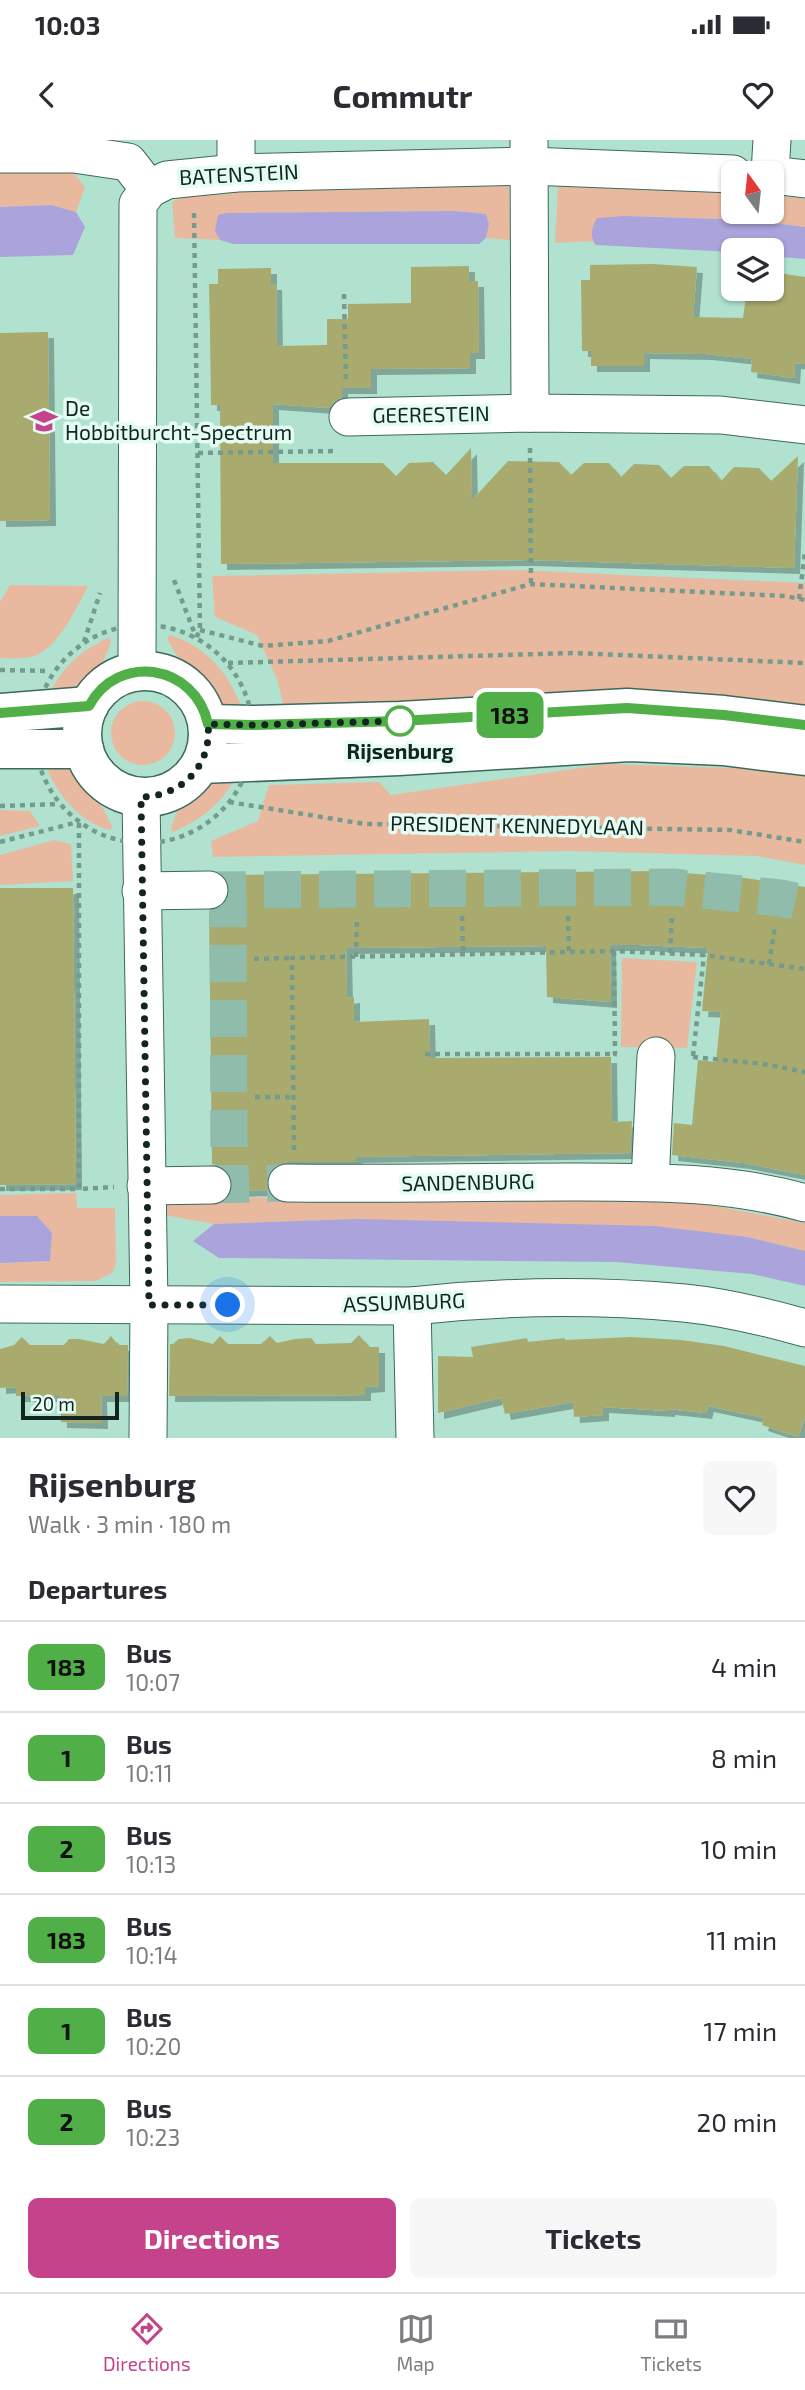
<!DOCTYPE html>
<meta charset="utf-8">
<style>
:root{--surface:#fff;--page:#f7f7f7;--text:#2b2b33;--muted:#7c7c81;--line:#e1e1e2;--accent:#c5438b}
body{margin:0;font-family:"Exo 2",sans-serif;background:var(--page);color:var(--text);height:100vh;display:flex;flex-direction:column;font-size:26px;white-space:nowrap}
*{box-sizing:border-box;margin:0}
p{font-size:23px;color:var(--muted)}
.icon{flex:none;width:38px;height:38px;fill:none;stroke:currentColor;stroke-width:2;stroke-linecap:round;stroke-linejoin:round}
.map{position:relative;height:1298px;overflow:hidden}
.side{display:flex;flex-direction:column;background:var(--surface);flex:1}
.side>*{flex:none}
.badge{padding:0 14px;border-radius:10px;font-size:24px;line-height:46px}
.needle{width:46px;rotate:345deg}
.buttons{position:absolute;left:721px;top:21px;display:grid;gap:14px}
.buttons a{display:grid;place-items:center;width:63px;height:63px;border-radius:10px;background:var(--surface);box-shadow:0 2px 5px #0004;font-size:35px}
.scale{position:absolute;left:21px;bottom:18px;width:98px;box-sizing:border-box;padding-left:7px;border:4px solid #12251f;border-top:0;font-size:19px;line-height:24px;white-space:nowrap;color:#12251f;-webkit-text-stroke:5px #e4fcf3;paint-order:stroke}
.you{position:absolute;width:35px;height:35px;margin:-18px;border:5px solid #fff;border-radius:50%;background:#1a73e8;box-shadow:0 0 0 10px #1a73e833}
.map>.badge{position:absolute;translate:-50% -50%;box-shadow:0 0 0 4px #fff}
h2{padding:0 28px;font-size:26px;line-height:63px}
.round{display:grid;place-items:center;flex:none;width:74px;height:74px;border-radius:10px;background:var(--page)}
.summary{display:flex;align-items:center;justify-content:space-between;height:119px;padding:0 28px}
h1{font-size:33px;font-weight:700;line-height:52px}
.button{display:flex;gap:14px;margin-top:auto;padding:14px 28px}
.button a{flex:1;height:80px;border-radius:10px;background:var(--accent);color:#fff;font-size:28px;font-weight:700;line-height:80px;text-align:center}
.button a+a{background:var(--page);color:var(--text)}
ul{padding:0;list-style:none}
li{display:flex;align-items:center;gap:21px;height:91px;padding:0 28px;border-top:2px solid var(--line)}
li div{flex:1}
li b{display:block;font-size:26px}
li em{font-style:normal}
li .badge{min-width:77px;font-weight:700;text-align:center}
.status{display:flex;justify-content:space-between;align-items:center;height:49px;padding:0 35px;background:var(--surface);direction:ltr}
.status svg{height:19px;fill:currentColor}
header{display:flex;justify-content:space-between;align-items:center;height:91px;padding:0 28px;background:var(--surface);font-size:32px;font-weight:700}
.tab-bar{display:flex;justify-content:space-around;align-items:center;height:98px;border-top:2px solid var(--line);background:var(--surface);font-size:19px;color:var(--muted)}
.tab-bar a{display:grid;justify-items:center;gap:4px}
.tab-bar .current{color:var(--accent)}
.map>svg:first-child{display:block}
</style>
<div class="status"><b>10:03</b><svg viewBox="0 0 49 12"><path d="M0 12V9h3v3zM5 12V6h3v6zM10 12V3h3v9zM15 12V0h3v12zM26 1h20v11H26zM47 4h2v5h-2z"/></svg></div>
<header><svg class="icon" aria-label="back" viewBox="0 0 24 24"><path d="M15 5l-7 7 7 7"/></svg>Commutr<svg class="icon" aria-label="heart" viewBox="0 0 24 24"><path d="M12 20l-8-8c-3-5 5-10 8-4 3-6 11-1 8 4z"/></svg></header>
<div class="map">
<svg width="805" height="1298" viewBox="0 0 805 1298">
<defs>
<filter id="shadow"><feDropShadow dx="6" dy="6" stdDeviation="0" flood-color="#0004"/></filter>
</defs>
<rect width="100%" height="100%" fill="#b0e2cf"/>
<g fill="#e9b99f">
<polygon points="0,31 74,33 85,47 76,72 51,65 0,67"/>
<polygon points="509,46 510,100 486,98 489,84 486,74 455,71 227,73 216,88 220,100 175,98 172,62 194,50"/>
<polygon points="558,47 733,50 733,72 772,72 772,54 805,59 805,87 750,80 624,76 596,105 592,101 555,103"/>
<polygon points="516,430 805,443 805,571 285,571 277,539 257,495 215,477 212,436"/>
<path d="M10,445L88,446C78,466 62,498 44,511C34,519 13,519 0,518V462Z"/>
<path d="M170,495C207,507 228,532 242,568L231,571C213,559 213,552 199,539C185,525 175,516 167,498Z"/>
<path d="M108,498L111,501C102,534 81,548 49,555C61,528 81,510 108,498Z"/>
<circle cx="143" cy="593" r="32"/>
<polygon points="607,624 762,629 805,636 805,725 757,716 569,711 213,717 211,701 258,681 269,645 379,642 391,655"/>
<path d="M46,626C51,626 58,624 63,626C81,630 106,670 112,687L110,690C80,683 56,653 46,626Z"/>
<path d="M235,638C221,665 200,680 173,692L171,689C181,650 200,644 235,638Z"/>
<polygon points="0,670 30,671 40,686 0,696"/>
<polygon points="54,700 71,704 73,741 0,745 0,715"/>
<polygon points="622,818 697,822 687,908 621,907"/>
<polygon points="76,1053 77,1068 115,1068 116,1123 112,1133 96,1141 0,1142 0,1123 49,1121 52,1093 37,1076 0,1076 0,1055"/>
<polygon points="554,1056 682,1060 805,1083 805,1111 747,1097 357,1079 214,1084 164,1075 165,1058"/>
</g>
<g fill="#aaa3dc">
<polygon points="51,65 76,72 85,87 73,115 0,117 0,67"/>
<polygon points="455,71 486,74 489,84 486,98 479,104 234,104 220,100 215,91 218,75 227,73"/>
<path d="M624,76L750,80L805,87V119L772,116V110L733,112L596,105C589,97 592,86 597,78Z"/>
<polygon points="0,1076 37,1076 52,1093 50,1121 0,1123"/>
<polygon points="357,1079 655,1086 747,1097 805,1111 805,1146 752,1134 617,1122 219,1118 193,1101 214,1084"/>
</g>
<g fill="#a9ab6e" filter="url(#shadow)">
<polygon points="653,124 697,127 693,177 743,178 747,149 772,149 772,132 805,137 805,224 795,223 794,238 751,232 752,219 706,214 644,213 644,226 591,226 591,211 582,211 581,140 590,140 590,125"/>
<polygon points="469,126 469,141 478,141 479,213 470,213 470,228 371,229 371,248 342,248 342,258 337,259 329,268 273,264 273,323 383,323 396,336 409,323 433,322 446,335 471,308 472,360 508,321 559,322 571,335 584,323 609,323 621,337 634,324 659,325 671,338 684,326 709,326 721,341 734,327 759,328 771,341 798,316 794,428 528,420 221,424 220,265 211,265 210,192 209,144 218,144 218,129 271,128 271,144 276,144 277,206 327,205 327,179 348,179 348,164 411,163 411,127"/>
<polygon points="48,192 50,380 0,381 0,193"/>
<polygon points="661,731 745,738 805,747 805,1035 744,1023 672,1015 674,983 692,985 698,920 716,922 721,872 702,871 708,808 639,805 610,805 611,862 547,857 546,806 346,808 347,858 354,857 354,882 429,879 430,918 611,917 612,982 632,981 630,1013 411,1016 356,1017 356,1022 287,1022 277,1024 269,1032 266,1042 268,1050 232,1051 233,1044 230,1034 223,1027 212,1024 209,771 220,768 228,760 230,749 227,740 223,735"/>
<polygon points="0,748 73,748 76,1044 0,1045"/>
<polygon points="359,1195 369,1207 379,1207 379,1246 365,1247 365,1255 169,1256 170,1204 173,1204 179,1199 190,1198 213,1204 220,1196 228,1204 261,1204 270,1196 277,1203 295,1199 311,1198 316,1204 351,1203"/>
<polygon points="111,1196 118,1205 128,1205 127,1256 101,1256 102,1283 61,1282 60,1256 16,1256 16,1247 0,1248 0,1209 14,1205 22,1197 30,1205 64,1205 69,1199 79,1199 104,1204"/>
<polygon points="631,1197 681,1200 724,1206 805,1226 805,1278 798,1297 762,1285 764,1278 708,1266 706,1273 669,1269 669,1271 603,1267 603,1275 574,1277 573,1262 505,1274 501,1258 438,1273 438,1216 473,1217 471,1207 527,1198 528,1202 565,1198 565,1200"/>
</g>
<g fill="none" stroke-linecap="round" stroke-linejoin="round">
<g stroke="#90bcac" stroke-width="37" stroke-dasharray="37 18" stroke-linecap="butt">
<polyline points="209,750 673,747 780,758 805,763"/>
<polyline points="228,750 229,1045"/>
<polyline points="212,1045 287,1043"/>
</g>
<g stroke="#3c6a5a" stroke-width="39">
<g id="street">
<polyline points="529,0 530,273"/>
<polyline points="0,14 74,14 128,22 149,49"/>
<polyline points="236,33 236,0"/>
<polyline points="770,33 772,0"/>
<polyline points="772,35 805,39"/>
<polyline points="348,277 530,273 721,275 805,285"/>
<polyline points="137,532 138,64 149,49 167,40 236,33 529,26 733,34"/>
<polyline points="141,657 149,1165 148,1298"/>
<polyline points="141,751 209,750"/>
<polyline points="650,1042 656,916"/>
<path d="M287,1043C380,1044 474,1042 568,1042C648,1042 728,1041 805,1063"/>
<polyline points="146,1046 212,1045"/>
<path d="M0,1164L412,1166C502,1156 595,1155 684,1163C724,1167 766,1177 805,1188"/>
<polyline points="412,1166 415,1298"/>
</g>
</g>
<g stroke="#3c6a5a" stroke-width="41">
<g id="secondary">
<circle cx="145" cy="594" r="63"/>
<polyline points="0,573 89,566"/>
<polyline points="208,584 253,585 400,581 627,568 724,575 805,585"/>
<polyline points="0,609 84,609"/>
<polyline points="201,624 399,616 630,602 723,606 805,616"/>
</g>
</g>
<g stroke="#759b8d" stroke-width="4.5" stroke-dasharray="5 5" stroke-linecap="butt">
<polyline points="194,73 200,490 196,498"/>
<polyline points="344,154 346,244"/>
<polyline points="530,308 531,444"/>
<polyline points="198,313 337,311"/>
<polyline points="174,440 196,497"/>
<polyline points="799,459 805,412"/>
<circle cx="144" cy="594" r="109"/>
<polyline points="200,490 263,506 328,501 531,444 785,456 805,460"/>
<polyline points="84,502 100,453"/>
<polyline points="228,523 574,513 805,523"/>
<polyline points="0,530 50,531"/>
<polyline points="229,662 365,684 730,690 805,702"/>
<polyline points="0,666 59,664"/>
<polyline points="79,683 79,1049 114,1047"/>
<polyline points="0,702 78,682"/>
<polyline points="462,776 463,813"/>
<polyline points="568,776 569,811"/>
<polyline points="614,811 615,914 622,915"/>
<polyline points="670,813 672,776"/>
<polyline points="356,817 357,777"/>
<polyline points="254,819 292,818"/>
<polyline points="769,824 775,786"/>
<polyline points="425,914 615,914"/>
<polyline points="693,916 704,815"/>
<polyline points="693,917 764,924 805,932"/>
<polyline points="255,957 293,957"/>
<polyline points="294,1010 292,818 614,811 704,815 805,829"/>
<polyline points="0,1049 79,1049"/>
</g>
<use href="#street" stroke="#fff" stroke-width="37"/>
<use href="#secondary" stroke="#fff" stroke-width="38"/>
</g>
<g fill="none" stroke-linecap="round" stroke-linejoin="round">
<g stroke="#fff" stroke-width="16">
<path id="line" d="M0,573L89,566C118,512 195,524 208,584L253,585L400,581L627,568L724,575L805,585"/>
</g>
<use href="#line" stroke="#50af46" stroke-width="10"/>
<path stroke="#12251f" stroke-width="7" stroke-dasharray="0 12.6" d="M228,1165H149L141,657C182,656 212,626 208,584L253,585L400,581"/>
</g>
<defs>
<g id="school-bare" transform="scale(2.1)"><path d="M0-5L7-2L0 1L-7-2ZM-4 1L0 2.5L4 1V4Q0 6-4 4Z" fill="#c5438b" stroke="#e4fcf3" stroke-width="2.5" paint-order="stroke"/></g>
</defs>
<g fill-rule="evenodd">
<use href="#school-bare" x="44" y="281"/>
</g>
<circle fill="#fff" stroke="#50af46" stroke-width="3.5" cx="400" cy="581" r="14"/>
<g text-anchor="middle" stroke-width="7" stroke-linejoin="round" paint-order="stroke">
<g font-size="21" fill="#12251f" stroke="#e4fcf3">
<text transform="translate(239 35) rotate(-3)" y="7">BATENSTEIN</text>
<text transform="translate(431 275) rotate(-1)" y="7">GEERESTEIN</text>
<text transform="translate(517 686) rotate(1)" y="7">PRESIDENT KENNEDYLAAN</text>
<text transform="translate(468 1043) rotate(-1)" y="7">SANDENBURG</text>
<text transform="translate(404 1163) rotate(-2)" y="7">ASSUMBURG</text>
</g>
<g font-size="21" fill="#12251f" stroke="#e4fcf3" text-anchor="start">
<text x="65" y="276">De<tspan x="65" dy="24">Hobbitburcht-Spectrum</tspan></text>
</g>
<g font-size="21" font-weight="bold" fill="#12251f" stroke="#e4fcf3">
<text x="400" y="619">Rijsenburg</text>
</g>
</g>
</svg>
<div class="buttons">
<a><svg class="needle" viewBox="-14 -14 28 28"><path d="M0-13l5 13h-10z" fill="#e53935"/><path d="M0 13l5-13h-10z" fill="#7c7c81"/></svg></a>
<a><svg class="icon" aria-label="layers" viewBox="0 0 24 24"><path d="M12 4l9 5-9 5-9-5zM3 14l9 5 9-5"/></svg></a>
</div>
<div class="scale">20 m</div>
<div class="you" style="left:228px;top:1165px"></div>
<b class="badge" style="left:510px;top:575px;background:#50af46;color:#111">183</b>
</div>
<section class="side">
<div class="summary"><div><h1>Rijsenburg</h1><p>Walk · 3 min · 180 m</p></div><a class="round"><svg class="icon" aria-label="heart" viewBox="0 0 24 24"><path d="M12 20l-8-8c-3-5 5-10 8-4 3-6 11-1 8 4z"/></svg></a></div>
<h2>Departures</h2>
<ul>
<li><span class="badge" style="background:#50af46;color:#111">183</span><div><b>Bus</b><p>10:07</p></div><em>4 min</em></li>
<li><span class="badge" style="background:#50af46;color:#111">1</span><div><b>Bus</b><p>10:11</p></div><em>8 min</em></li>
<li><span class="badge" style="background:#50af46;color:#111">2</span><div><b>Bus</b><p>10:13</p></div><em>10 min</em></li>
<li><span class="badge" style="background:#50af46;color:#111">183</span><div><b>Bus</b><p>10:14</p></div><em>11 min</em></li>
<li><span class="badge" style="background:#50af46;color:#111">1</span><div><b>Bus</b><p>10:20</p></div><em>17 min</em></li>
<li><span class="badge" style="background:#50af46;color:#111">2</span><div><b>Bus</b><p>10:23</p></div><em>20 min</em></li>
</ul>
<div class="button"><a>Directions</a><a>Tickets</a></div>
</section>
<nav class="tab-bar">
<a class="current"><svg class="icon" aria-label="directions" viewBox="0 0 24 24"><path d="M12 3l9 9-9 9-9-9zM9 14v-3h6M13 9l2 2-2 2"/></svg>Directions</a>
<a><svg class="icon" aria-label="map" viewBox="0 0 24 24"><path d="M3 6l6-2 6 2 6-2v14l-6 2-6-2-6 2zM9 4v14M15 6v14"/></svg>Map</a>
<a><svg class="icon" aria-label="tickets" viewBox="0 0 24 24"><path d="M3 7h18v10H3zM15 7v10"/></svg>Tickets</a>
</nav>
